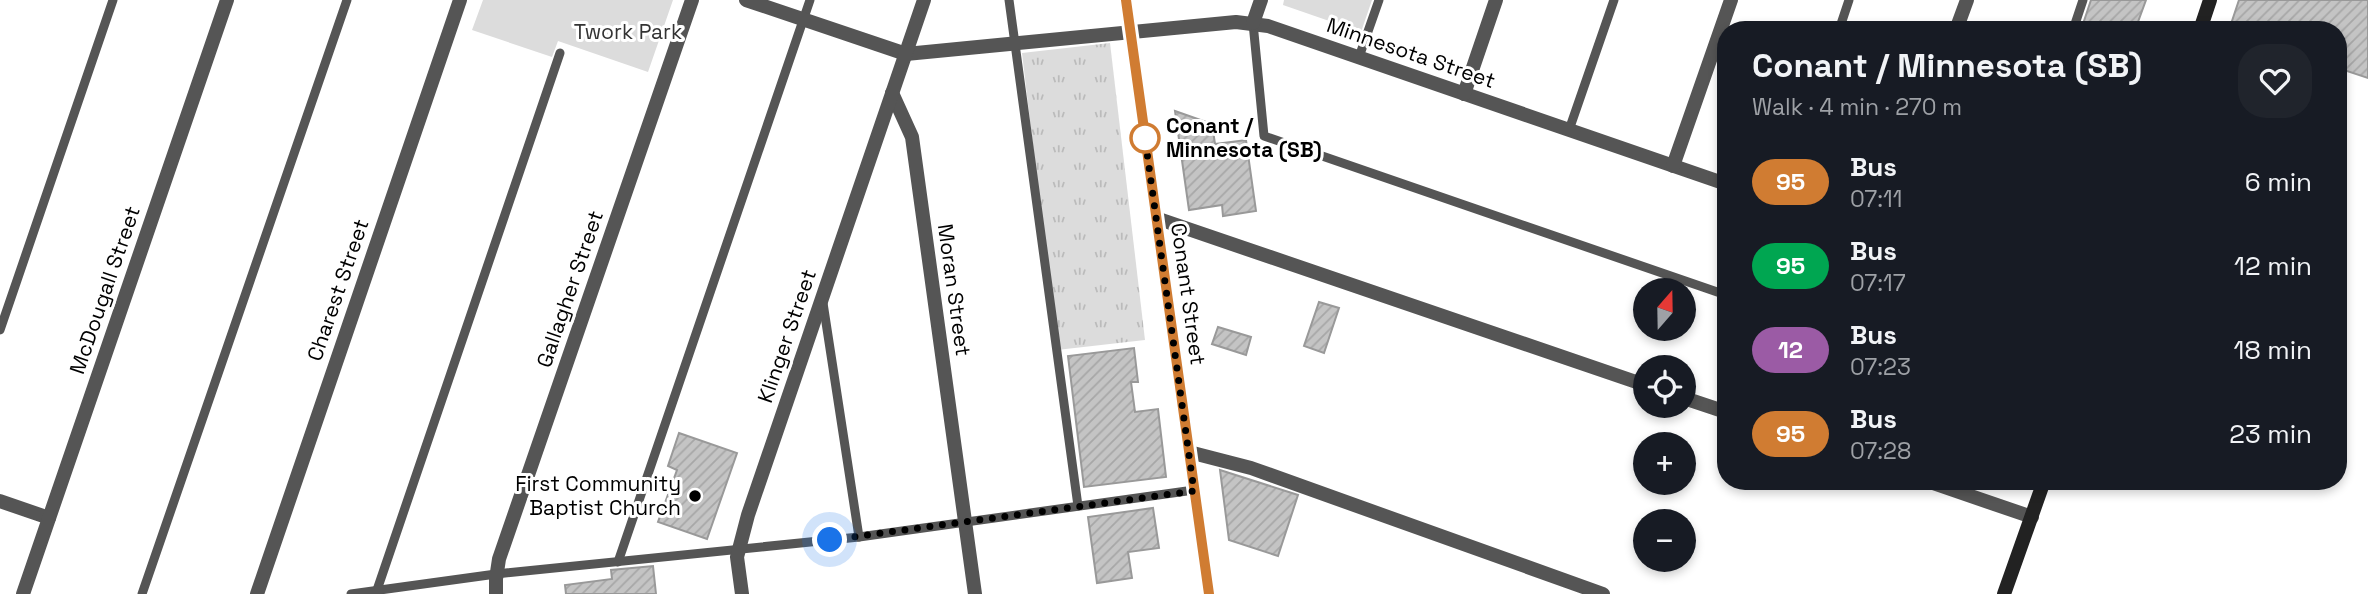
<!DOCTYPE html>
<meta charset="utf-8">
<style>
:root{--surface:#171b24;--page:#20242c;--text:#f1f3f6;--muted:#9ea1a6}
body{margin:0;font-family:"Space Grotesk",sans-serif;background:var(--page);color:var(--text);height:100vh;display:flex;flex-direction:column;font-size:26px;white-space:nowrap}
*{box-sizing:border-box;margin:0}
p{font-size:23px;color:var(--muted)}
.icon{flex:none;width:38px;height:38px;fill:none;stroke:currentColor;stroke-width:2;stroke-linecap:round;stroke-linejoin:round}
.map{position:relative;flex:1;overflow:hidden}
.side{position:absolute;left:1717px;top:21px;width:630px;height:469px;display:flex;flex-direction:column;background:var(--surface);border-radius:28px;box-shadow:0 4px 10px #0003}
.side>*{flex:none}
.badge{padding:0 14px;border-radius:23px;font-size:24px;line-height:46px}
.needle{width:46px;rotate:20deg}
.buttons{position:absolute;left:1633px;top:278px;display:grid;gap:14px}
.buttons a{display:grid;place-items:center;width:63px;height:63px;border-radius:50%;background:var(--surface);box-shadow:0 4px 10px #0003;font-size:35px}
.you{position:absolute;width:35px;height:35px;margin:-18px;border:5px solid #fff;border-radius:50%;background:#1a73e8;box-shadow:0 0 0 10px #1a73e833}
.map>.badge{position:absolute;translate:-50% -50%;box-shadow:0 0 0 4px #fff}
.round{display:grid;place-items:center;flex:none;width:74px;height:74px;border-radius:28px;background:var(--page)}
.overview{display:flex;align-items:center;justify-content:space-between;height:119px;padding:0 35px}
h1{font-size:33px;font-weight:800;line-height:52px}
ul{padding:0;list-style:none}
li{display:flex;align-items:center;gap:21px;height:84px;padding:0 35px}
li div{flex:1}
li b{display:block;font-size:26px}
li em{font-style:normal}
li .badge{min-width:77px;font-weight:700;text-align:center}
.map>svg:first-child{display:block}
</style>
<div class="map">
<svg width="2368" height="594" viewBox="0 0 2368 594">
<defs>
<pattern id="grass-tufts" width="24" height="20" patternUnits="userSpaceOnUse" patternTransform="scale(1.75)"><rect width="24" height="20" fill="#dcdcdc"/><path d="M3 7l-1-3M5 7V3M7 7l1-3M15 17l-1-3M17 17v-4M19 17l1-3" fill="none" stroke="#bbb"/></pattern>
<pattern id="building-hatch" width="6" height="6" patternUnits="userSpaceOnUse" patternTransform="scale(1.75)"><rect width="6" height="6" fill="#c4c4c4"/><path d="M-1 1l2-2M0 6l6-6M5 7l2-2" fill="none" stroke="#a7a7a7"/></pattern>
</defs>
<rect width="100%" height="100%" fill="#fff"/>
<polygon fill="url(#grass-tufts)" points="1110,43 1145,340 1057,350 1022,53"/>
<g fill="#dcdcdc">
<polygon points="483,0 673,0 648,72 558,41 552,57 472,30"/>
<polygon points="1284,0 1372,0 1361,32 1283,5"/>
</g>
<g fill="url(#building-hatch)" stroke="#999" stroke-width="2">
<polygon points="2091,0 2146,0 2135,30 2081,30"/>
<polygon points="2239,0 2368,0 2368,78 2338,68 2338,30 2229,30"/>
<polygon points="1175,111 1212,124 1215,144 1246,140 1256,211 1223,216 1222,205 1189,210"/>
<polygon points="1319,302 1339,308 1324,353 1304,346"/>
<polygon points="1218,327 1251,337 1246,355 1212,344"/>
<polygon points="1134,348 1138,382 1131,382 1135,412 1158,409 1166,477 1084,487 1068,356"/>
<polygon points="679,433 737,453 707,539 658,522 677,470 668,466"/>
<polygon points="1220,470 1298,495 1278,556 1229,540"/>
<polygon points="1153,508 1159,548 1128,552 1132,578 1097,583 1088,517"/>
<polygon points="653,566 656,594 566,594 565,585 612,579 611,570"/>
</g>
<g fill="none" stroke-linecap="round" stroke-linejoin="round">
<g stroke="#555" stroke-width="9">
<polyline points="1009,0 1078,506"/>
<polyline points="1253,23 1264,136 1726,295"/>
<polyline points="1839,30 1849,0"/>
<polyline points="2073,30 2083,0"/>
<polyline points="1359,57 1379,0"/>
<polyline points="1569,130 1614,0"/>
<polyline points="823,303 859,537"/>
<polyline points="0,330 113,0"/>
<polyline points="618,562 810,0"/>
<polyline points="377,590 560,53"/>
<polyline points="142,594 347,0"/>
<polyline points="351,594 496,574 859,537 1194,490"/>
</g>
<g stroke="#555" stroke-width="14">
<polyline points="746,0 906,54 1236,22 1268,26 1726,184"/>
<polyline points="1253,23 1261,0"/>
<polyline points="1956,30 1967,0"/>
<polyline points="892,93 912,137 975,594"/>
<polyline points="1464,94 1496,0"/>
<polyline points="1673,166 1731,0"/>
<polyline points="1156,218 1645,385"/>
<polyline points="1684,398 1726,412"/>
<polyline points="1189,452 1251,468 1603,594"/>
<polyline points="1927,481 2032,517"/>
<polyline points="0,501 49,518"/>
<polyline points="23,594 227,0"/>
<polyline points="257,594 460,0"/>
<polyline points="496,594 496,579 499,559 692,0"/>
<polyline points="742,594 737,557 748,515 924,0"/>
</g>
<g stroke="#222" stroke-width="14">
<polyline points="1126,0 1209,594"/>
<polyline points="2200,30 2210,0"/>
<polyline points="2004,594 2044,481"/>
</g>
</g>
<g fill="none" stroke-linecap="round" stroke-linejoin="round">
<g stroke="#fff" stroke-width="16">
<polyline id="line" points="1126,0 1209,594"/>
</g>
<use href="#line" stroke="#d07c32" stroke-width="10"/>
<polyline stroke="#000" stroke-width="7" stroke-dasharray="0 12.6" points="830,540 1194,491 1145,138"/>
</g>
<circle fill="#fff" stroke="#d07c32" stroke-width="3.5" cx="1145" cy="138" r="14"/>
<circle fill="#000" stroke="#fff" stroke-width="2.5" cx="695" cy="496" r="7"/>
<g text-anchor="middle" stroke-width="6" stroke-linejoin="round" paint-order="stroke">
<g font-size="21" fill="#333" stroke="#fff">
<text x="628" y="39">Twork Park</text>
</g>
<g font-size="21" fill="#000" stroke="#fff">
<text transform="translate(1411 53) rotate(19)" y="7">Minnesota Street</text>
<text transform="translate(570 289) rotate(-71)" y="7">Gallagher Street</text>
<text transform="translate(105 290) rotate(-71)" y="7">McDougall Street</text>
<text transform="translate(338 290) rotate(-71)" y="7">Charest Street</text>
<text transform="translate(954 290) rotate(82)" y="7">Moran Street</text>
<text transform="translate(1188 294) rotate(82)" y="7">Conant Street</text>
<text transform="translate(787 336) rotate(-71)" y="7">Klinger Street</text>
</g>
<g font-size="21" font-weight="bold" fill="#000" stroke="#fff" text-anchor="start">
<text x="1166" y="133">Conant /<tspan x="1166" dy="24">Minnesota (SB)</tspan></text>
</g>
<g font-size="21" fill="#000" stroke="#fff" text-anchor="end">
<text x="681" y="491">First Community<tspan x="681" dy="24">Baptist Church</tspan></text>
</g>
</g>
</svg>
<div class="buttons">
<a><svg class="needle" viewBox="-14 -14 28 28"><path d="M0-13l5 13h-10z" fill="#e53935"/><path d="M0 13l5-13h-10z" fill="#9ea1a6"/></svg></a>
<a><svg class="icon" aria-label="locate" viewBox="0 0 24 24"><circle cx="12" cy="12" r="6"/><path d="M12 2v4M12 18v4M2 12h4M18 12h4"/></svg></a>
<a>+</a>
<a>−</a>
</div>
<div class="you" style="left:830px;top:540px"></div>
<section class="side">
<div class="overview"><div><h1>Conant / Minnesota (SB)</h1><p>Walk · 4 min · 270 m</p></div><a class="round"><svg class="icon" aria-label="heart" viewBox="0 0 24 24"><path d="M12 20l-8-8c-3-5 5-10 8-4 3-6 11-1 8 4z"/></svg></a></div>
<ul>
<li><span class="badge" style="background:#d07c32;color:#fff">95</span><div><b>Bus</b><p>07:11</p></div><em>6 min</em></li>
<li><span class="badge" style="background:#00a651;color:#fff">95</span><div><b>Bus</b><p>07:17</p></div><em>12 min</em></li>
<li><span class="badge" style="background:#9b5ba5;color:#fff">12</span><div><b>Bus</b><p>07:23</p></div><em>18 min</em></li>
<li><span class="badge" style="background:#d07c32;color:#fff">95</span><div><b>Bus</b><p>07:28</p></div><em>23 min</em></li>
</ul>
</section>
</div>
